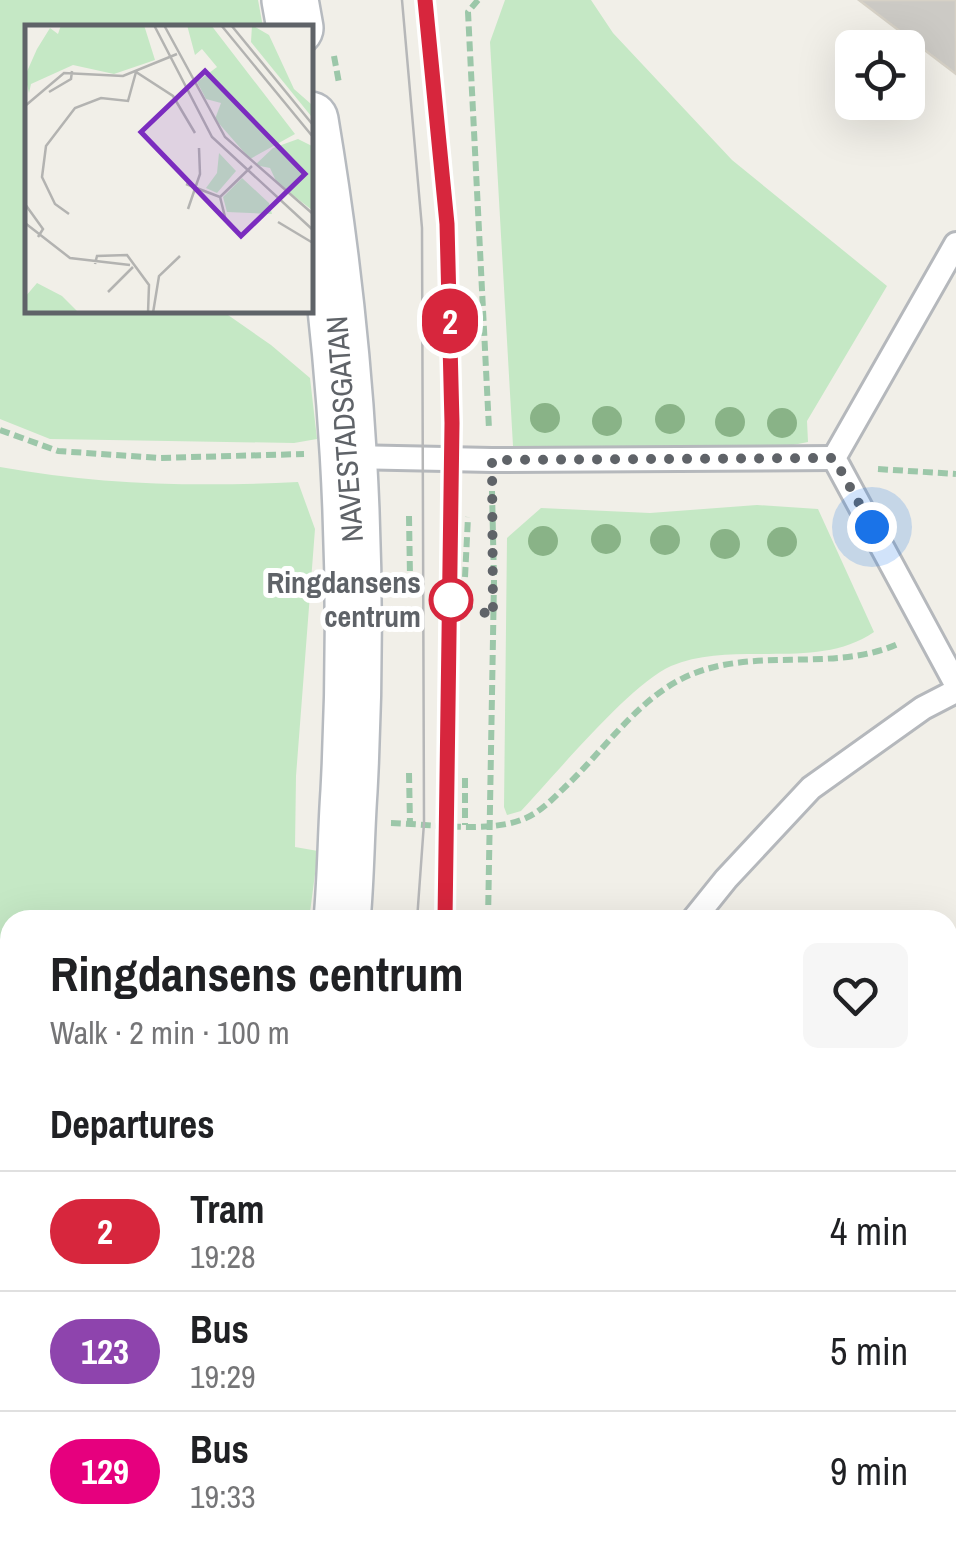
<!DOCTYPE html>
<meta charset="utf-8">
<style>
:root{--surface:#fff;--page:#f6f6f6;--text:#202124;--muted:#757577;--line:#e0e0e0}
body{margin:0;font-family:"Archivo Narrow",sans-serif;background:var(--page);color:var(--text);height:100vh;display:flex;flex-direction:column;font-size:38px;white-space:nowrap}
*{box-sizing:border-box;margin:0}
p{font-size:32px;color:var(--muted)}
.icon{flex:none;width:55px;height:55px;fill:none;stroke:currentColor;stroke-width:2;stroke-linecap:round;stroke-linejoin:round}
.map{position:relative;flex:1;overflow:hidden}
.drawer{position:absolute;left:0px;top:910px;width:958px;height:642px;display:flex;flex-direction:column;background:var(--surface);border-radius:30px 30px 0 0;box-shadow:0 10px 40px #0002}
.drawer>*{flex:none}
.badge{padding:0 20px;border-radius:32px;font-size:35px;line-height:65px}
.controls{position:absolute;left:835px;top:30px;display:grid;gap:20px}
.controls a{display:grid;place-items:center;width:90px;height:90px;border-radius:15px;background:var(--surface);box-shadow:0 10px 40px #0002;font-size:50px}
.you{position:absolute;width:50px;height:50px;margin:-25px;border:8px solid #fff;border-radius:50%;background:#1a73e8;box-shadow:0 0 0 15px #1a73e833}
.map>.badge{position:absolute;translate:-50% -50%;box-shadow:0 0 0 5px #fff}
h2{padding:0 50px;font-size:38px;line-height:90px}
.round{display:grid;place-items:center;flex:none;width:105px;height:105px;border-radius:15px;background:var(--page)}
.headline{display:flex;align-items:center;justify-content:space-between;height:170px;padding:0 50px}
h1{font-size:48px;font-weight:700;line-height:75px}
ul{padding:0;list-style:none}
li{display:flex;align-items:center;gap:30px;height:120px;padding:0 50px;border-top:2px solid var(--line)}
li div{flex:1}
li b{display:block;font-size:38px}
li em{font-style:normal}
li .badge{min-width:110px;font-weight:700;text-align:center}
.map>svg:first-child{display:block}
</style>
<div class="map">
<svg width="956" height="1552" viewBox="0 0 956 1552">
<rect width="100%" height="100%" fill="#f1efe8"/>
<g fill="#c5e8c5">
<polygon points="0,0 258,0 263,27 28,28 28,310 228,310 228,315 271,345 310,378 317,439 294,443 50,439 0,419"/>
<polygon points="505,0 591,0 613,33 732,160 887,286 807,421 808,442 778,448 513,446 490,42"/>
<path d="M0,467C99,485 198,487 298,482L315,529L296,776L295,847L318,851L309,920H10V1514L0,1507Z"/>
<path d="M757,505L818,509L874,632C816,672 734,639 671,666C629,685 555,775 521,811L507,815L504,807L507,538L541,508L650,513Z"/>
</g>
<polygon fill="#cccac5" stroke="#d6d1c6" stroke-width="2.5" points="859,0 956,0 956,74"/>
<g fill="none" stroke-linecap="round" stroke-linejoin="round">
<g stroke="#b5b8bc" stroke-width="28">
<g id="lane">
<polyline points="956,244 834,458 956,684"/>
<polyline points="350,457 492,460 834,458"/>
<polyline points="693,920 726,879 811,788 923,708 956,691"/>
<polyline points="446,1552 446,1542"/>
</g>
</g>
<g stroke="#b6babf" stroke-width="60">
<g id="secondary">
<polyline points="290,0 295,28"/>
<path d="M310,120C348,347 361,562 349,791C346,834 346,877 342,920"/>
<polyline points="204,1552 207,1542"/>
</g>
</g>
<g stroke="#9cc7a9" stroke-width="6" stroke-dasharray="10 5" stroke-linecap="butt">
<polyline points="478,0 468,12 489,429"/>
<polyline points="334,56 339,83"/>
<polyline points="0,430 58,451 159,458 304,454"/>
<polyline points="878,469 956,474"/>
<polyline points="409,516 410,576"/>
<polyline points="465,577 468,517"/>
<polyline points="409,773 410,824"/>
<polyline points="465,778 465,825"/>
<path d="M391,823C428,824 487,833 521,820C538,814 551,801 564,788C605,750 641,693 695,673C760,648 834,672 898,644"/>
<polyline points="488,920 494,581 492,491"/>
<polyline points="948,1043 956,1034"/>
<polyline points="948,1094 956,1101"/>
<polyline points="348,1552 350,1542"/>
<polyline points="727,1552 727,1542"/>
</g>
<use href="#lane" stroke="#fff" stroke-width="22"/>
<use href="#secondary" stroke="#fff" stroke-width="55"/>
<g stroke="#b6b7b8" stroke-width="2.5">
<polyline points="402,0 422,228 424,823 417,920"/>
<polyline points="425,0 447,224 452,423 445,920"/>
<polyline points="272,1552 274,1542"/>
<polyline points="299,1552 302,1542"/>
</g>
</g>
<g fill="#89b387">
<circle cx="545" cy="418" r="15"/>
<circle cx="670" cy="419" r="15"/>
<circle cx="607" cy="421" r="15"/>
<circle cx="730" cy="422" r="15"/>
<circle cx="782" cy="423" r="15"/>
<circle cx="606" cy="539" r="15"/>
<circle cx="665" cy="540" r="15"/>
<circle cx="543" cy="541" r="15"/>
<circle cx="782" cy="542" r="15"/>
<circle cx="725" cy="544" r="15"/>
</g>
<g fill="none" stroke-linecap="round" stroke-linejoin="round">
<g stroke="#fff" stroke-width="22">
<polyline id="line" points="425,0 447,224 452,423 445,920"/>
</g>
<use href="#line" stroke="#d7263d" stroke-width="15"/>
<polyline stroke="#5f6368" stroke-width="10" stroke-dasharray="0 18" points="451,600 493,616 492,460 834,458 872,527"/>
</g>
<circle fill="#fff" stroke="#d7263d" stroke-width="5" cx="451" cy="600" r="20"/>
<g text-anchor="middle" stroke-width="10" stroke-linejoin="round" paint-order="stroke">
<g font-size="30" fill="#5f6368" stroke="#fff">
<text transform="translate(345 429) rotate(-94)" y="10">NAVESTADSGATAN</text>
</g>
<g font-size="30" font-weight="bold" fill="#5f6368" stroke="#fff" text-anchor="end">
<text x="421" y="593">Ringdansens<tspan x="421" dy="34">centrum</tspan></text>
</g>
</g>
<g transform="translate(25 25)">
<rect width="288" height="288" fill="#f1efe8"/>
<path d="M36,0H119L130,35L89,49L48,40L6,59L4,68L0,51L12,24L25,3L33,9ZM162,0H186L270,109L225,134L190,94L196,78L181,74L172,57L192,42L177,24L170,30ZM227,0L244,10L269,64L286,79V91L226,17ZM273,114L287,121V185L252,158L245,143L230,140L248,123ZM194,128L211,146L192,168L181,163L192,148ZM217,153L244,178L247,189L202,187L198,172ZM12,258L37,271L53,287H0V272Z" fill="#c5e8c5"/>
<path fill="none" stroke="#b3b3b1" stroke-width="2.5" d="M129,0L187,112L288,205M139,0L200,112L288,189M196,0L288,112M206,0L288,100M24,67L46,54L47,46M0,81L39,48L98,51L152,29M161,159L195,172L201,196M195,172L227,141M0,179L18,204L13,212M163,184L175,149L174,123M44,189L30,179L17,152L21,121L50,83L76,73L103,76L111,47L148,71L170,108M253,197L288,218M0,198L45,233L105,240M70,239L72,231L102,230L124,260L123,288M83,267L108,242M128,288L134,251L155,231"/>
<path fill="#7b2cbf" fill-opacity="0.15" stroke="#7b2cbf" stroke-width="5" d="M180,46L280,149L216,211L116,107Z"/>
<rect width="288" height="288" fill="none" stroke="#5f6368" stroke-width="5"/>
</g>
</svg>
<div class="controls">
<a><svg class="icon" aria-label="locate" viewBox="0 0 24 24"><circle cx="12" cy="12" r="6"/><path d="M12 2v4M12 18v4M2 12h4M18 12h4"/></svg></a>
</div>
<div class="you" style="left:872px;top:527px"></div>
<b class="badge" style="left:450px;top:321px;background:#d7263d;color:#fff">2</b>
<section class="drawer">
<div class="headline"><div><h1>Ringdansens centrum</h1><p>Walk · 2 min · 100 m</p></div><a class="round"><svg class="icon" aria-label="heart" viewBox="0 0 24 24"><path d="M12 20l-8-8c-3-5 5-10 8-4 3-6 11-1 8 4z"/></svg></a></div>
<h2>Departures</h2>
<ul>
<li><span class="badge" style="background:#d7263d;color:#fff">2</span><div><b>Tram</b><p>19:28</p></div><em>4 min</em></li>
<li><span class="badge" style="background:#8e44ad;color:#fff">123</span><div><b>Bus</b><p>19:29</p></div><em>5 min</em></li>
<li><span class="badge" style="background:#e6007e;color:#fff">129</span><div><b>Bus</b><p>19:33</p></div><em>9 min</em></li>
</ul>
</section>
</div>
